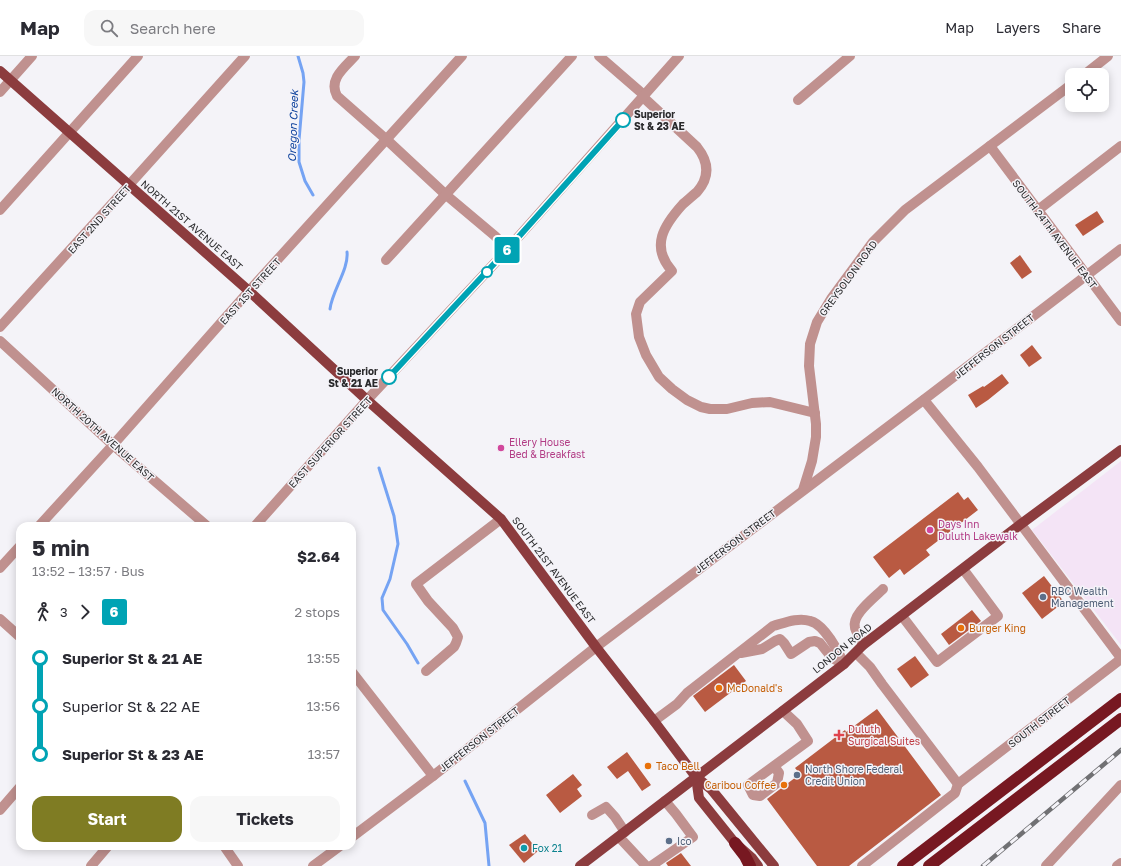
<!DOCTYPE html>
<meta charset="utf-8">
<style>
:root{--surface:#fff;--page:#f7f7f7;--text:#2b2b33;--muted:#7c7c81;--line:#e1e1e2;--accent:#7f7c23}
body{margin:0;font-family:"Golos Text",sans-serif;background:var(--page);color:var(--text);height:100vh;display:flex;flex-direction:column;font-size:15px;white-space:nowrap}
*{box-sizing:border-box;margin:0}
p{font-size:13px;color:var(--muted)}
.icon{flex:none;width:22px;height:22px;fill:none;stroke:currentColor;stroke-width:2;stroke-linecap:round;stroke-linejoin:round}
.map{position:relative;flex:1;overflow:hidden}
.details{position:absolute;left:16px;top:466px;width:340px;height:328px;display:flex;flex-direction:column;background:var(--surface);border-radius:12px;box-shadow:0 2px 10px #0003}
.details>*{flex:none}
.badge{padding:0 8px;border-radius:3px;font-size:14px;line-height:26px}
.buttons{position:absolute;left:1065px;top:12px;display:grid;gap:8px}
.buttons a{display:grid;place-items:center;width:44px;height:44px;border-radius:8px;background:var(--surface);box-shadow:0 2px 10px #0003;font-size:20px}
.map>.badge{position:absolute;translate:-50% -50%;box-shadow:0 0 0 2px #fff}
.legs{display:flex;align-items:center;gap:6px;height:44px;padding:0 16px;font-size:13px}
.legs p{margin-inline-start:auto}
.headline{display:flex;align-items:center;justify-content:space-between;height:68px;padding:0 16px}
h1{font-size:22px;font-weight:700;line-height:30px}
.primary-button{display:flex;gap:8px;margin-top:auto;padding:8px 16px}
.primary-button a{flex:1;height:46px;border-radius:12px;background:var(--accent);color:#fff;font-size:16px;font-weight:700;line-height:46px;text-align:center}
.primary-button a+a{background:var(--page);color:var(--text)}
ul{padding:0 16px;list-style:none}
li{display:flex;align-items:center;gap:14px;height:48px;font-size:15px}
li i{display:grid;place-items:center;width:6px;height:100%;margin:0 5px;background:currentColor}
li i::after{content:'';width:10px;height:10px;margin:-5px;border:3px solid;border-radius:50%;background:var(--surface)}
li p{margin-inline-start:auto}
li:first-child i{background:linear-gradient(#0000 50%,currentColor 0)}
li:last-child i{background:linear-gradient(currentColor 50%,#0000 0)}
header{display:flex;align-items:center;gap:24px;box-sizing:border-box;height:56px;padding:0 20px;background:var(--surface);border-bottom:1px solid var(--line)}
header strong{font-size:19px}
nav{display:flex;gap:22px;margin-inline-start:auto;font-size:14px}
.search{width:280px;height:36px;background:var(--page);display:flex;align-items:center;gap:10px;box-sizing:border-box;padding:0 14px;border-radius:12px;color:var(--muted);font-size:15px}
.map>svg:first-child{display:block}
</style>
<header>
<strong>Map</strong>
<div class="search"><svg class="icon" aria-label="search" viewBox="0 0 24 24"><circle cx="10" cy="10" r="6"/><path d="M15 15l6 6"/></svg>Search here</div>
<nav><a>Map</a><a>Layers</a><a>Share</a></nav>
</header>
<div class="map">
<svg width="1121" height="810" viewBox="0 0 1121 810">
<rect width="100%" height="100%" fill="#f4f3f8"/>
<polygon fill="#f4e4f6" points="1121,405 1121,589 1032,474"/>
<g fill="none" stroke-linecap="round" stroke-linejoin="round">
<g stroke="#75a3f3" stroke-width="3">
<polyline points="298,0 303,17 304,26 299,84 299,106 305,125 313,139"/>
<path d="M330,253C332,235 349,213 347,196"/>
<polyline points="379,412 394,460 398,488 390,523 382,542 383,554 407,588 418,607"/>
<polyline points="465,725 485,767 489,810"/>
</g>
</g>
<g fill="#b95a42">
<polygon points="1097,155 1104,166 1083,180 1075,169"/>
<polygon points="1020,199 1032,216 1022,223 1010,207"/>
<polygon points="1032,289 1042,302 1029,311 1020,299"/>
<polygon points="1002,318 1009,327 988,344 976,352 968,339 983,330 984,331"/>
<polygon points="958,436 964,444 968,441 978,454 926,494 930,499 904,519 900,513 889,522 873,501"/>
<polygon points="1044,520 1064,546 1042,563 1022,537"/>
<polygon points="972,554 981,565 949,589 941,578"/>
<polygon points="915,600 929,619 911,632 897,613"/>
<polygon points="734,609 746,625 705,656 693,640"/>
<polygon points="877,653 941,739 849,810 817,810 767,743 800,718 795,712 845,674 846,676"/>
<polygon points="627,696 651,729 642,735 628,715 617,723 607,711"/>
<polygon points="573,718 582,729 577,733 582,740 560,757 546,739"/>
<polygon points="525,778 538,795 524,807 509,789"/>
<polygon points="681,797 691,810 668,810 666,807"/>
</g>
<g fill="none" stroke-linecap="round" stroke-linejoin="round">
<g stroke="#c0918f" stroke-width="10">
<path d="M355,0C345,11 328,23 337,40L387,84L445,138L495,180L508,193"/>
<polyline points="599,0 644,39"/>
<polyline points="1084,19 1108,0"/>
<polyline points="0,36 32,0"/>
<path d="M643,41L697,91C709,106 710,121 697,136C692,140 688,144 683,148C664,169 650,190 672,215L640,246L636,258L637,266L639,281L646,299L659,321L672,333L687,344L701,351L710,353H727L752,347L770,346L815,357"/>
<polyline points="798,44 850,0"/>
<polyline points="990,90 1121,265"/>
<polyline points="0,154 138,0"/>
<polyline points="1038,154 1121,90"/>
<polyline points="386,204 572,0"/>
<polyline points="0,271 129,129 245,0"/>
<polyline points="0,285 113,389 207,470"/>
<polyline points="924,344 978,411 1121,602"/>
<polyline points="803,434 812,405 816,381 816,368 809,310 810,288 817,266 831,243 873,186 905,154 1072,28"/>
<polyline points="39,470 113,389 249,235 462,0"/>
<polyline points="255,470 367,344 505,196 679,0"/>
<polyline points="0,512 20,490"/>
<polyline points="902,560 937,606 998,560 975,529 963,513"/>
<polyline points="0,563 20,581"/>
<path d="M863,589C861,584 857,578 855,572C851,559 874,542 883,533"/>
<polyline points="741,597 762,593 775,585 780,583 784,587 791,598 809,586 815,585 820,587 832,602 844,608"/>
<polyline points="856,597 870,611 882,628 958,728"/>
<polyline points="426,615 454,591 456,587 458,581 453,572 428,545 416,528 501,463"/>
<polyline points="352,616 433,720"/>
<path d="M654,665L677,648L687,637L773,570C784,567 798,561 810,565C824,568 838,595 844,608"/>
<polyline points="774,710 779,717 777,727 760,740 753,739 748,729 808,685 797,668 783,655"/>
<polyline points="958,728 1121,603"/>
<polyline points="0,754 20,731"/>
<polyline points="592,759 606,751 615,761 625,776"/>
<polyline points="352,781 433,720 596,591 930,339 1121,193"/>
<polyline points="619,781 646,810"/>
<polyline points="224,790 238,810"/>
<polyline points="91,810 108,790"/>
<polyline points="313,810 340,790"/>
<polyline points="651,810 693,781 676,758 665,745"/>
<polyline points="862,810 955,737 958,728"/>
<polyline points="1046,810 1121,729"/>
<polyline points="1117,810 1121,807"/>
</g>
<g stroke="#8c3c3e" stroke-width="10">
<polyline points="0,15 249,235 367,344 501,463 596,591 654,665 696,721 711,733 774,810"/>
<polyline points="696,721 699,742 735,787 752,802 758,810"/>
<polyline points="580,810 844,608 863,589 1021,468 1121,394"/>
</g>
<g stroke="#771821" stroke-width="12">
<polyline points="735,787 745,800 750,810"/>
<polyline points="903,810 1121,643"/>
<polyline points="929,810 1121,663"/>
</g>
<g stroke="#707073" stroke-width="4.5">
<polyline id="rail" points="983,810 1121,694"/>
</g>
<use href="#rail" stroke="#f4f3f8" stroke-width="3" stroke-dasharray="9" stroke-linecap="butt"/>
</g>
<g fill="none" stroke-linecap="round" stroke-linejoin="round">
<g stroke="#fff" stroke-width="9">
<polyline id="line-1" points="389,321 505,196 623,64"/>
</g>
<use href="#line-1" stroke="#00a3b4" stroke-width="6"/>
</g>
<g fill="#fff" stroke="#00a3b4" stroke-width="2">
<circle cx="623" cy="64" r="7"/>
<circle cx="487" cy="216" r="5"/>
<circle cx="389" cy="321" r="7"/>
</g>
<g fill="#d1479c" stroke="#f4f3f8" stroke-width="1.5">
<circle cx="501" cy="392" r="4"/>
<circle cx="930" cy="474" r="4"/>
</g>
<g fill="#5c6f8a" stroke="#f4f3f8" stroke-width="1.5">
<circle cx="1043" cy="541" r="4"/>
<circle cx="797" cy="719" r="4"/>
<circle cx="669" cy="785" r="4"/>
</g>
<g fill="#e8710a" stroke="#f4f3f8" stroke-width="1.5">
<circle cx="961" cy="572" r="4"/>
<circle cx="719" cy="632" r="4"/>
<circle cx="648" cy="710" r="4"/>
<circle cx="784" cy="729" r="4"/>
</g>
<path fill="#e0444e" stroke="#f4f3f8" stroke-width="1.5" d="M837 673h4v4h4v4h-4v4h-4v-4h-4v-4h4z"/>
<circle fill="#0f9aa8" stroke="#f4f3f8" stroke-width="1.5" cx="524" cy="792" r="4"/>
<g text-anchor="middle" stroke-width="3" stroke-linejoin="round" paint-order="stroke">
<g font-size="10" font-weight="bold" fill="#29292b" stroke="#f4f3f8" text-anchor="start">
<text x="634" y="62">Superior<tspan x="634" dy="12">St &amp; 23 AE</tspan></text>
<text x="378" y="319" text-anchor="end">Superior<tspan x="378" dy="12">St &amp; 21 AE</tspan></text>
</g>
<g font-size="10" fill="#29292b" stroke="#f4f3f8">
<text transform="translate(99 163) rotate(-48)" y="4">EAST 2ND STREET</text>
<text transform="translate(192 169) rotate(41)" y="4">NORTH 21ST AVENUE EAST</text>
<text transform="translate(1055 178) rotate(53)" y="4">SOUTH 24TH AVENUE EAST</text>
<text transform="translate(848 222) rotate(-54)" y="4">GREYSOLON ROAD</text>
<text transform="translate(250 235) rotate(-48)" y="4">EAST 1ST STREET</text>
<text transform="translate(994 290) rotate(-38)" y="4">JEFFERSON STREET</text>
<text transform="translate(103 378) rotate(42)" y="4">NORTH 20TH AVENUE EAST</text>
<text transform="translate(330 386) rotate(-48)" y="4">EAST SUPERIOR STREET</text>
<text transform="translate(735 485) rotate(-37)" y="4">JEFFERSON STREET</text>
<text transform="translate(554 514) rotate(53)" y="4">SOUTH 21ST AVENUE EAST</text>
<text transform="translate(842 592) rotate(-39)" y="4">LONDON ROAD</text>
<text transform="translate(1039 666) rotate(-38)" y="4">SOUTH STREET</text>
<text transform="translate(479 683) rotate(-38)" y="4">JEFFERSON STREET</text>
</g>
<g font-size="10" fill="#b23c85" stroke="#f4f3f8" text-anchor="start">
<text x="509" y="390">Ellery House<tspan x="509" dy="12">Bed &amp; Breakfast</tspan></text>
<text x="938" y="472">Days Inn<tspan x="938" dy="12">Duluth Lakewalk</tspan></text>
</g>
<g font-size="10" fill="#4e5e75" stroke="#f4f3f8" text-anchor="start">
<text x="1051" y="539">RBC Wealth<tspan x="1051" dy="12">Management</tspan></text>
<text x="805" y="717">North Shore Federal<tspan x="805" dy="12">Credit Union</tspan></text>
<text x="677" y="789">Ico</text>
</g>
<g font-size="10" fill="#c56008" stroke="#f4f3f8" text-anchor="start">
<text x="969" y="576">Burger King</text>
<text x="727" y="636">McDonald's</text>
<text x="656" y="714">Taco Bell</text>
<text x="776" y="733" text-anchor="end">Caribou Coffee</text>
</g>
<g font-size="10" fill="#be3a42" stroke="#f4f3f8" text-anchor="start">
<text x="848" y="677">Duluth<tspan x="848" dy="12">Surgical Suites</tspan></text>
</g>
<g font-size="10" fill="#0d838f" stroke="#f4f3f8" text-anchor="start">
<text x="532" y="796">Fox 21</text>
</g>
<g font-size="11" font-style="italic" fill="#0e429d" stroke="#f4f3f8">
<text transform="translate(293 70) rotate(-88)" y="4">Oregon Creek</text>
</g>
</g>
</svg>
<div class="buttons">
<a><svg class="icon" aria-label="locate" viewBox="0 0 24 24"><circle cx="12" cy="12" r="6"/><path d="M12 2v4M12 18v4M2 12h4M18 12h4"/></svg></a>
</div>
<b class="badge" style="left:507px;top:194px;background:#00a3b4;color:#fff">6</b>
<section class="details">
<div class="headline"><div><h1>5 min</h1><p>13:52 – 13:57 · Bus</p></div><b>$2.64</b></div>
<div class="legs"><svg class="icon" aria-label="walk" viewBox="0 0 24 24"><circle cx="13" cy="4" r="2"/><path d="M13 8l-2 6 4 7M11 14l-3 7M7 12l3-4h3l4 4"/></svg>3<svg class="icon" aria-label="forward" viewBox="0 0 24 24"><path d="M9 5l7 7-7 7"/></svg><b class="badge" style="background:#00a3b4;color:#fff">6</b><p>2 stops</p></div>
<ul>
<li><i style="color:#00a3b4"></i><b>Superior St &amp; 21 AE</b><p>13:55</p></li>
<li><i style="color:#00a3b4"></i><span>Superior St &amp; 22 AE</span><p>13:56</p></li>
<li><i style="color:#00a3b4"></i><b>Superior St &amp; 23 AE</b><p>13:57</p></li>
</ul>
<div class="primary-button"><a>Start</a><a>Tickets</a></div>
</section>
</div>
